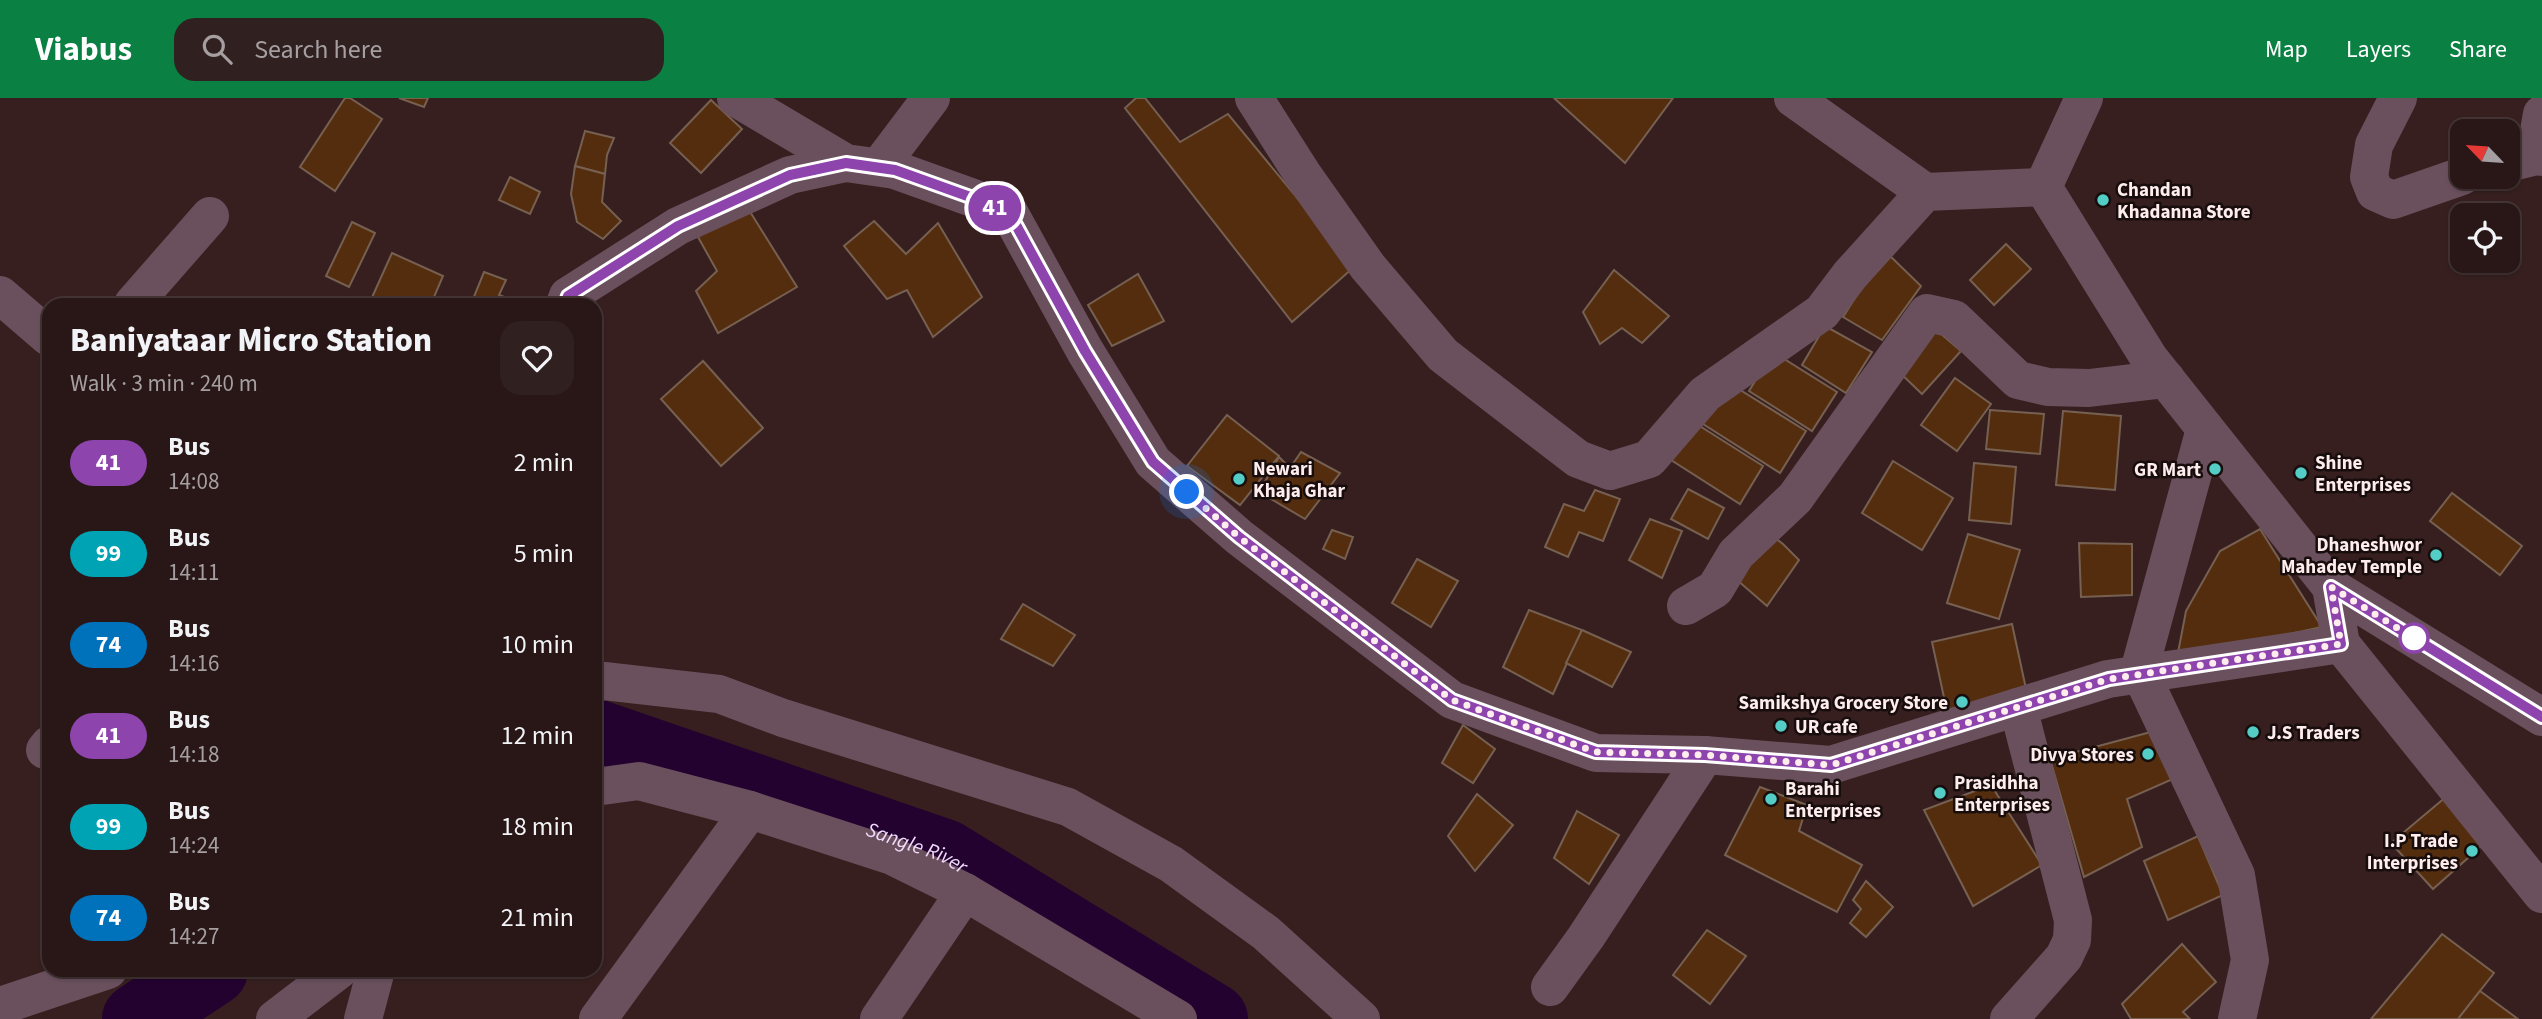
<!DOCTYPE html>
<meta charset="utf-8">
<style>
:root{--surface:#291717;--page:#312020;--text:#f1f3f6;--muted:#a59fa1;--line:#453636;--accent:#0b8043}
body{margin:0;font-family:"Source Sans 3",sans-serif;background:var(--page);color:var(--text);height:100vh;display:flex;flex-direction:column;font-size:26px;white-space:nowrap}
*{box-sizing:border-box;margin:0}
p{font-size:23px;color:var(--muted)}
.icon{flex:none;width:38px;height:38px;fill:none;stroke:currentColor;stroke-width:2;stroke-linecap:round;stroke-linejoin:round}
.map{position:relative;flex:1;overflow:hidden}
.drawer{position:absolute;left:42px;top:200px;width:560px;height:679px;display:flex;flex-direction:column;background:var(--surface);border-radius:21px;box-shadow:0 2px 5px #0004,0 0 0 2px var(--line)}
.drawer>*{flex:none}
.badge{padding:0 14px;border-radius:23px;font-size:24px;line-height:46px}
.needle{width:46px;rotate:295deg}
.fabs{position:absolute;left:2450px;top:21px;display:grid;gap:14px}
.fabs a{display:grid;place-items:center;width:70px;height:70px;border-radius:14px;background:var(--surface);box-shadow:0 2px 5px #0004,0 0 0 2px var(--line);font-size:35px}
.you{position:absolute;width:35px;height:35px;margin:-18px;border:5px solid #fff;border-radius:50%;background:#1a73e8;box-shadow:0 0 0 10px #1a73e833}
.map>.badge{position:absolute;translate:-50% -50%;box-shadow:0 0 0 4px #fff}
.round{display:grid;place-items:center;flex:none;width:74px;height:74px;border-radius:21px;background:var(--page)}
.overview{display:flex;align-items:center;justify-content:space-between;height:119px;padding:0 28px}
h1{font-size:33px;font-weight:800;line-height:52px}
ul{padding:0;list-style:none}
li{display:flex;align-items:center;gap:21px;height:91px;padding:0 28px}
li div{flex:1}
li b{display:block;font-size:26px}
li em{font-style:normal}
li .badge{min-width:77px;font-weight:700;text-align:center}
header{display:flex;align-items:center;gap:42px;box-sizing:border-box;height:98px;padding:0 35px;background:var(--accent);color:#fff}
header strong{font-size:33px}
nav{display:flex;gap:38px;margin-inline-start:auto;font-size:24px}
.search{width:490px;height:63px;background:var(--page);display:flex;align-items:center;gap:18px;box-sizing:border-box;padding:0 24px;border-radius:21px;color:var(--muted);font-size:26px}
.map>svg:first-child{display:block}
</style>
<header>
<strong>Viabus</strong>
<div class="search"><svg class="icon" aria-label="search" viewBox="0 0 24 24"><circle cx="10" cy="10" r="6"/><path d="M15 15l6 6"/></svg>Search here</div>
<nav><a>Map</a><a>Layers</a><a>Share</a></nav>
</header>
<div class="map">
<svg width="2542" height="921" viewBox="0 0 2542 921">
<rect width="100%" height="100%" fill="#371f1f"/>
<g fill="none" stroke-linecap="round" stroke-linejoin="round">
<g stroke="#230230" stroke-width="72">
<path id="s1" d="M595,637L944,757L1212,921"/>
<polyline points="138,921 212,872"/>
</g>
</g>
<g fill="#542d0e" stroke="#766051" stroke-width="2">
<polygon points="345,0 350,0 382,21 335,93 300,69"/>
<polygon points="399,0 428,0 424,9"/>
<polygon points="1136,0 1145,0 1180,44 1228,16 1354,169 1292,224 1125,10"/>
<polygon points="1554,0 1673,0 1625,65"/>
<polygon points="711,2 742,31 701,75 670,45"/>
<polygon points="585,33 614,40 607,57 605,76 575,68"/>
<polygon points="575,68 605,76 602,104 621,123 603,141 577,124 571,96"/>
<polygon points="510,79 540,94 530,116 499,102"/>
<polygon points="744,104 797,189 718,235 696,193 717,173 698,139"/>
<polygon points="874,123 906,156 938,125 982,199 933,239 907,192 887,201 844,148"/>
<polygon points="352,124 375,135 349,189 326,178"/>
<polygon points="2006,146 2031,171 1994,207 1970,182"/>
<polygon points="1885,153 1921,188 1882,242 1843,219"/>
<polygon points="392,155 443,178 431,206 369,206"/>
<polygon points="1614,172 1669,218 1642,245 1622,230 1600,246 1583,214"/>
<polygon points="484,174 506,182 499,197 523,206 471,206"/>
<polygon points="1138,176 1164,223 1112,248 1088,207"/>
<polygon points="1825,228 1872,254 1846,295 1802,267"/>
<polygon points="1933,229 1961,253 1922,296 1897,272"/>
<polygon points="1773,254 1837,294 1812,333 1749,293"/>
<polygon points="703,263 763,330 721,368 661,301"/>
<polygon points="1955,280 1991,306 1957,353 1921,327"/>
<polygon points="1729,285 1806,333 1780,375 1703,326"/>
<polygon points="1990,312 2044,316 2040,356 1986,351"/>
<polygon points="2063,313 2121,318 2115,392 2056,387"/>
<polygon points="1227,317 1279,358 1240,407 1187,368"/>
<polygon points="1695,325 1763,368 1740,406 1671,362"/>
<polygon points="1301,354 1340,375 1305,421 1259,394 1279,359 1290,370"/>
<polygon points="1893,363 1953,400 1922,452 1862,415"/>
<polygon points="1974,365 2016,369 2011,426 1969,422"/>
<polygon points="1688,391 1724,410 1708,441 1671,421"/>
<polygon points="1595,392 1620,401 1603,443 1579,434 1568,459 1545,449 1564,406 1584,413"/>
<polygon points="2452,395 2522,448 2500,477 2430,423"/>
<polygon points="1650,421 1682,433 1662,480 1629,462"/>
<polygon points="2260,431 2322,529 2177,560 2186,513 2220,453"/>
<polygon points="1332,432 1353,439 1345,461 1323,451"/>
<polygon points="1767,434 1783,446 1799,462 1767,508 1729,475"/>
<polygon points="1968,436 2020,452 1999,521 1947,505"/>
<polygon points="2079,445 2132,446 2132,497 2081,499"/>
<polygon points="1417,461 1458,483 1431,529 1392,505"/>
<polygon points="1023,506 1075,537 1053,568 1001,541"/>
<polygon points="1529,512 1582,532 1553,596 1503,569"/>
<polygon points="2012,526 2028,600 1948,618 1932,544"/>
<polygon points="1582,532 1631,554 1612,589 1566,565"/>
<polygon points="1463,627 1495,651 1473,685 1442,665"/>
<polygon points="2162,631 2173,681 2127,701 2142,749 2084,779 2050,661"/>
<polygon points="1991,687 2042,767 1973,808 1924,712"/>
<polygon points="1760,689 1807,707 1799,733 1862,767 1837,814 1725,757"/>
<polygon points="2453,693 2487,743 2433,791 2391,745"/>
<polygon points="1477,696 1513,727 1475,773 1448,738"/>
<polygon points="1577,713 1619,737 1589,786 1554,760"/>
<polygon points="2198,738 2223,797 2168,822 2144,763"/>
<polygon points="1866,783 1893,809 1866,839 1850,825 1861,811 1853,802"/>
<polygon points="1707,832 1746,858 1710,906 1673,877"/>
<polygon points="2442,836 2494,875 2458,921 2371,921"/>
<polygon points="2182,846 2216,884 2183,914 2190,921 2131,921 2122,906"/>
<polygon points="2480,893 2518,921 2458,921"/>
</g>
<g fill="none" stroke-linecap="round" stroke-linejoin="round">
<g stroke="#6a505d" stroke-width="38">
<polyline points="736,0 846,65 895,72 973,100 1010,116 1085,253 1153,364 1239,439 1452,602 1596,655 1705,657 1831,667 2108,581 2341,546"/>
<polyline points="1254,0 1303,77 1368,169 1443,257 1578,361 1610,373 1649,361 1705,296 1822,214 1850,177 1925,94 2043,89"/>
<polyline points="1793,0 1925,94"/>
<polyline points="2084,0 2043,89 2149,260 2331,489 2341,546 2542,796"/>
<polyline points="2398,0 2374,47 2369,79 2375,94 2393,102 2462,78"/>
<polyline points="2542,16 2539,33 2542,59"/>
<polyline points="2508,65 2541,57"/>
<polyline points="879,69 931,0"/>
<polyline points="0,197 49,239"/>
<polyline points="133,206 210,118"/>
<polyline points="565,206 568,198 678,128 790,77 846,65"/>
<polyline points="2331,489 2542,619"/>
<polyline points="1686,508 1715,491 1736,456 1795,400 1927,215 1954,221 2018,282 2048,289 2089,290 2166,281"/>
<polyline points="2141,576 2236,777 2250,862 2237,921"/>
<polyline points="2138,577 2205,331"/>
<polyline points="595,585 604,583 719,596 783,620 1068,709 1171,766 1266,835 1361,921"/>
<polyline points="45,652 49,647"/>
<polyline points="595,689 639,683 750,712 892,758 965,794 1178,921"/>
<polyline points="1550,889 1586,839 1705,657"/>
<polyline points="0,908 108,872"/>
<polyline points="275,921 339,872"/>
<polyline points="363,921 376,872"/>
<polyline points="598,921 750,712"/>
<polyline points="879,921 965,794"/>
<polyline points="2009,921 2064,859 2072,842 2073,822 2018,609"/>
</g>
</g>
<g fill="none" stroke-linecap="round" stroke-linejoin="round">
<g stroke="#fff" stroke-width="16">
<polyline id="line" points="565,206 568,198 678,128 790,77 846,65 895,72 973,100 1010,116 1085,253 1153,364 1239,439 1452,602 1596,654 1705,657 1831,667 2109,581 2341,546 2331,489 2542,619"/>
</g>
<use href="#line" stroke="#8e44ad" stroke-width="10"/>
<polyline stroke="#feedec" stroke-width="7" stroke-dasharray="0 12.6" points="1187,394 1239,439 1452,602 1596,654 1705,657 1831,667 2109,581 2341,546 2331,489 2425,547 2414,540"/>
</g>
<g fill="#54cdc7" stroke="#170d0c" stroke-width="2.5">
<circle cx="2103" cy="102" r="7"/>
<circle cx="2215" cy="371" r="7"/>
<circle cx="2301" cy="375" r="7"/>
<circle cx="1239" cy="381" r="7"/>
<circle cx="2436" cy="457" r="7"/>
<circle cx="1962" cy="604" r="7"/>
<circle cx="1781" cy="628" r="7"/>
<circle cx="2253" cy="634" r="7"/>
<circle cx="2148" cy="656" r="7"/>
<circle cx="1940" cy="695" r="7"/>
<circle cx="1771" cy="701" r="7"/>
<circle cx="2472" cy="753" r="7"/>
</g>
<circle fill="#fff" stroke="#8e44ad" stroke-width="3.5" cx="2414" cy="540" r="14"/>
<g text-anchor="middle" stroke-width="5" stroke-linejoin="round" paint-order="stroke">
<g font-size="19" font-weight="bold" fill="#feedec" stroke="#170d0c" text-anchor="start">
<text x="2117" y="98">Chandan<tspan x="2117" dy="22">Khadanna Store</tspan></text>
<text x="2315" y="371">Shine<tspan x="2315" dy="22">Enterprises</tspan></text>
<text x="1253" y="377">Newari<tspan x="1253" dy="22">Khaja Ghar</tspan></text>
<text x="2201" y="378" text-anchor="end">GR Mart</text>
<text x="2422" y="453" text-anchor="end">Dhaneshwor<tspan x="2422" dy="22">Mahadev Temple</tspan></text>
<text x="1948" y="611" text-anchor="end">Samikshya Grocery Store</text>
<text x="1795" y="635">UR cafe</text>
<text x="2267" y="641">J.S Traders</text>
<text x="2134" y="663" text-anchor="end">Divya Stores</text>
<text x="1954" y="691">Prasidhha<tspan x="1954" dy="22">Enterprises</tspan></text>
<text x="1785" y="697">Barahi<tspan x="1785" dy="22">Enterprises</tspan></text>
<text x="2458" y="749" text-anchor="end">I.P Trade<tspan x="2458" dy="22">Interprises</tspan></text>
</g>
<g font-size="21" font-style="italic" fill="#f0dbfb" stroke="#170d0c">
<text dy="7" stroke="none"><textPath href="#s1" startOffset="341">Sangle River</textPath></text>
</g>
</g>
</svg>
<div class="fabs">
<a><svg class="needle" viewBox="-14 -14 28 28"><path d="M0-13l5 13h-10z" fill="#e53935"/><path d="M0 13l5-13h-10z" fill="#a59fa1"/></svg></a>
<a><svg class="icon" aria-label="locate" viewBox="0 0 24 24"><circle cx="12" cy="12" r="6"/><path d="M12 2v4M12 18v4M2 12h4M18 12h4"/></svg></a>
</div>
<div class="you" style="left:1187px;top:394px"></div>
<b class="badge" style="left:995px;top:110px;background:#8e44ad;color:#fff">41</b>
<section class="drawer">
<div class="overview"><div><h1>Baniyataar Micro Station</h1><p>Walk · 3 min · 240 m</p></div><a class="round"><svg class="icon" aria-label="heart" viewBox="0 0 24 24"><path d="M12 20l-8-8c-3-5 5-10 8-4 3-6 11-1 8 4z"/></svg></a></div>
<ul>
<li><span class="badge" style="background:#8e44ad;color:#fff">41</span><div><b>Bus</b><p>14:08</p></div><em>2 min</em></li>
<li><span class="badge" style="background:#00a3b4;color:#fff">99</span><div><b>Bus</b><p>14:11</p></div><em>5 min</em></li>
<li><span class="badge" style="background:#0072bc;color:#fff">74</span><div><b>Bus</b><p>14:16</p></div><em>10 min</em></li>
<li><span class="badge" style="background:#8e44ad;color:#fff">41</span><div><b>Bus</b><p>14:18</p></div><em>12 min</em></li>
<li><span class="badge" style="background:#00a3b4;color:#fff">99</span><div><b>Bus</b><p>14:24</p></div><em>18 min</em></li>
<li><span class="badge" style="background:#0072bc;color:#fff">74</span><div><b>Bus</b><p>14:27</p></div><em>21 min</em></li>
</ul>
</section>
</div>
